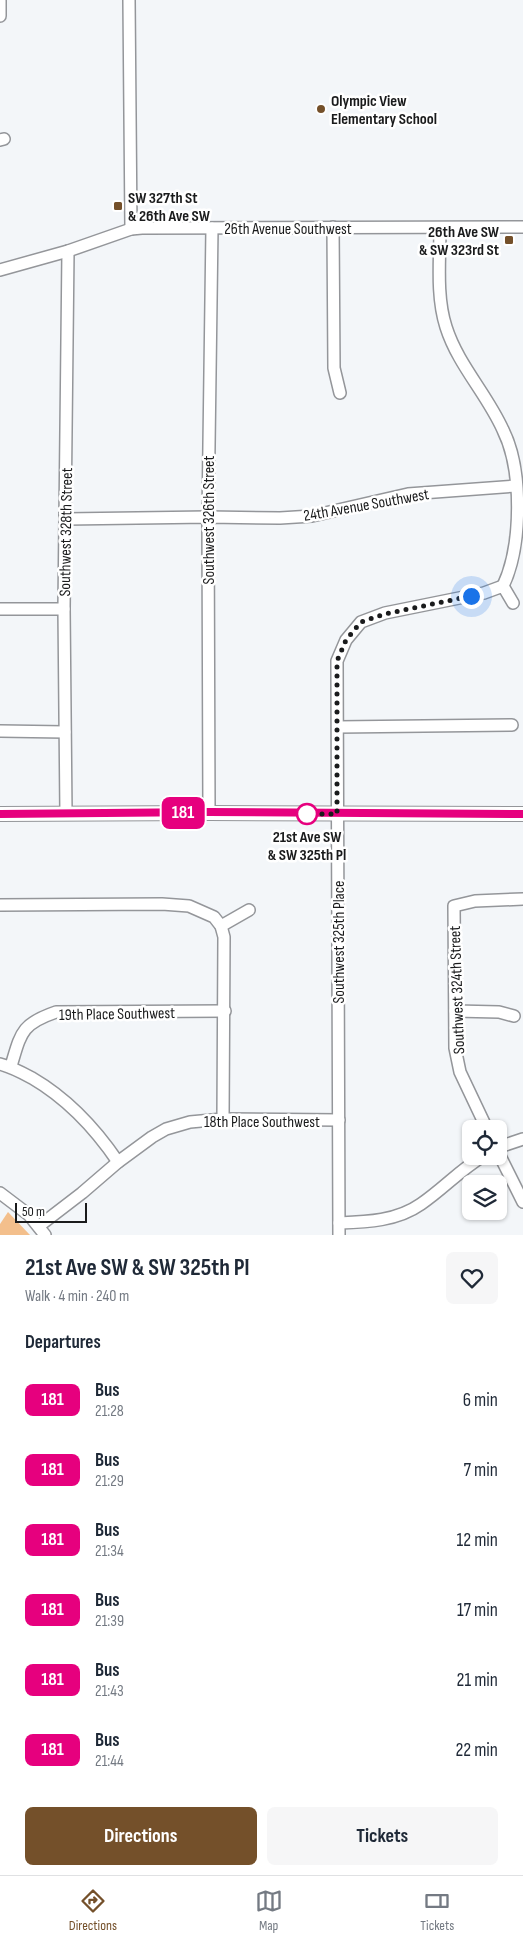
<!DOCTYPE html>
<meta charset="utf-8">
<style>
:root{--surface:#fff;--page:#f6f6f7;--text:#1f2937;--muted:#747a83;--line:#e0e1e3;--accent:#74502a}
body{margin:0;font-family:"Sofia Sans Condensed",sans-serif;background:var(--page);color:var(--text);height:100vh;display:flex;flex-direction:column;font-size:19px;white-space:nowrap}
*{box-sizing:border-box;margin:0}
p{font-size:16px;color:var(--muted)}
.icon{flex:none;width:28px;height:28px;fill:none;stroke:currentColor;stroke-width:2;stroke-linecap:round;stroke-linejoin:round}
.map{position:relative;height:1235px;overflow:hidden}
.details{display:flex;flex-direction:column;background:var(--surface);flex:1}
.details>*{flex:none}
.badge{padding:0 10px;border-radius:8px;font-size:18px;line-height:32px}
.buttons{position:absolute;left:462px;top:1120px;display:grid;gap:10px}
.buttons a{display:grid;place-items:center;width:45px;height:45px;border-radius:8px;background:var(--surface);box-shadow:0 1px 4px #0004;font-size:25px}
.scale{position:absolute;left:15px;bottom:12px;width:72px;box-sizing:border-box;padding-left:5px;border:2px solid #1a1b1c;border-top:0;font-size:14px;line-height:18px;white-space:nowrap;color:#1a1b1c;-webkit-text-stroke:4px #fff;paint-order:stroke}
.you{position:absolute;width:25px;height:25px;margin:-12px;border:4px solid #fff;border-radius:50%;background:#1a73e8;box-shadow:0 0 0 8px #1a73e833}
.map>.badge{position:absolute;translate:-50% -50%;box-shadow:0 0 0 2px #fff}
h2{padding:0 25px;font-size:19px;line-height:45px}
.round{display:grid;place-items:center;flex:none;width:52px;height:52px;border-radius:8px;background:var(--page)}
.headline{display:flex;align-items:center;justify-content:space-between;height:85px;padding:0 25px}
h1{font-size:24px;font-weight:700;line-height:38px}
.cta{display:flex;gap:10px;margin-top:auto;padding:10px 25px}
.cta a{flex:1;height:58px;border-radius:8px;background:var(--accent);color:#fff;font-size:20px;font-weight:700;line-height:58px;text-align:center}
.cta a+a{background:var(--page);color:var(--text)}
ul{padding:0;list-style:none}
li{display:flex;align-items:center;gap:15px;height:70px;padding:0 25px}
li div{flex:1}
li b{display:block;font-size:19px}
li em{font-style:normal}
li .badge{min-width:55px;font-weight:700;text-align:center}
.menu{display:flex;justify-content:space-around;align-items:center;height:70px;border-top:1px solid var(--line);background:var(--surface);font-size:14px;color:var(--muted)}
.menu a{display:grid;justify-items:center;gap:2px}
.menu .active{color:var(--accent)}
.map>svg:first-child{display:block}
</style>
<div class="map">
<svg width="523" height="1235" viewBox="0 0 523 1235">
<rect width="100%" height="100%" fill="#f3f6f9"/>
<polygon fill="#f3bf8c" points="8,1212 30,1235 0,1235 0,1224"/>
<g fill="none" stroke-linecap="round" stroke-linejoin="round">
<g stroke="#94969a" stroke-width="14">
<g id="minor">
<polyline points="129,0 131,229"/>
<polyline points="0,1 0,16"/>
<polyline points="0,140 4,139"/>
<polyline points="333,227 334,368 340,393"/>
<path d="M440,228C440,260 436,296 446,327C458,365 487,394 503,430C523,470 522,546 503,586"/>
<polyline points="0,270 68,251 131,229 142,228 523,227"/>
<polyline points="66,519 208,517 280,518 312,516 408,494 516,486"/>
<polyline points="0,609 64,609"/>
<polyline points="338,727 512,725"/>
<polyline points="0,731 65,732"/>
<polyline points="209,813 208,517 212,228"/>
<polyline points="66,814 64,609 68,251"/>
<polyline points="0,905 162,904 189,906 214,917 221,926 224,937 223,1119"/>
<polyline points="221,926 249,910"/>
<polyline points="455,1011 499,1012 514,1016"/>
<path d="M0,1064C12,1067 21,1072 32,1078C68,1099 95,1128 118,1162"/>
<path d="M11,1066C21,1033 21,1024 56,1012L225,1011"/>
<polyline points="487,1129 460,1072 455,1048 454,906 475,901 523,899"/>
<polyline points="499,1147 523,1139"/>
<polyline points="499,1154 523,1202"/>
<polyline points="0,1193 29,1215 45,1235"/>
<path d="M339,1223C367,1222 397,1221 421,1204C443,1189 460,1170 483,1156"/>
<polyline points="39,1226 82,1193 118,1162 152,1137 166,1129 190,1122 223,1119 339,1120"/>
<polyline points="339,1235 337,661 346,640 361,622 385,613 484,593 503,586 513,603"/>
</g>
</g>
<g stroke="#94969a" stroke-width="16">
<polyline id="major" points="0,814 209,813 523,814"/>
</g>
<use href="#minor" stroke="#fff" stroke-width="11"/>
<use href="#major" stroke="#fff" stroke-width="14"/>
</g>
<g fill="none" stroke-linecap="round" stroke-linejoin="round">
<g stroke="#fff" stroke-width="11">
<polyline id="line" points="0,814 209,812 523,814"/>
</g>
<use href="#line" stroke="#e6007e" stroke-width="8"/>
<polyline stroke="#1a1b1c" stroke-width="5" stroke-dasharray="0 9" points="307,814 301,814 337,814 337,661 346,640 361,622 385,614 471,596"/>
</g>
<g fill="#74502a" stroke="#fff" stroke-width="2">
<circle cx="321" cy="109" r="5"/>
<rect x="113" y="201" width="10" height="10" rx="2.5"/>
<rect x="504" y="235" width="10" height="10" rx="2.5"/>
</g>
<circle fill="#fff" stroke="#e6007e" stroke-width="2.5" cx="307" cy="814" r="10"/>
<g text-anchor="middle" stroke-width="5" stroke-linejoin="round" paint-order="stroke">
<g font-size="16" font-weight="bold" fill="#1a1b1c" stroke="#fff" text-anchor="start">
<text x="331" y="106">Olympic View<tspan x="331" dy="18">Elementary School</tspan></text>
<text x="128" y="203">SW 327th St<tspan x="128" dy="18">&amp; 26th Ave SW</tspan></text>
<text x="499" y="237" text-anchor="end">26th Ave SW<tspan x="499" dy="18">&amp; SW 323rd St</tspan></text>
</g>
<g font-size="16" fill="#1a1b1c" stroke="#fff">
<text x="288" y="234">26th Avenue Southwest</text>
<text transform="translate(366 504) rotate(-10)" y="6">24th Avenue Southwest</text>
<text transform="translate(208 520) rotate(-90)" y="6">Southwest 326th Street</text>
<text transform="translate(65 532) rotate(-89)" y="6">Southwest 328th Street</text>
<text transform="translate(338 942) rotate(-90)" y="6">Southwest 325th Place</text>
<text transform="translate(456 990) rotate(-92)" y="6">Southwest 324th Street</text>
<text transform="translate(117 1013) rotate(-1)" y="6">19th Place Southwest</text>
<text x="262" y="1127">18th Place Southwest</text>
</g>
<g font-size="16" font-weight="bold" fill="#1a1b1c" stroke="#fff">
<text x="307" y="842">21st Ave SW<tspan x="307" dy="18">&amp; SW 325th Pl</tspan></text>
</g>
</g>
</svg>
<div class="buttons">
<a><svg class="icon" aria-label="locate" viewBox="0 0 24 24"><circle cx="12" cy="12" r="6"/><path d="M12 2v4M12 18v4M2 12h4M18 12h4"/></svg></a>
<a><svg class="icon" aria-label="layers" viewBox="0 0 24 24"><path d="M12 4l9 5-9 5-9-5zM3 14l9 5 9-5"/></svg></a>
</div>
<div class="scale">50 m</div>
<div class="you" style="left:471px;top:596px"></div>
<b class="badge" style="left:183px;top:813px;background:#e6007e;color:#fff">181</b>
</div>
<section class="details">
<div class="headline"><div><h1>21st Ave SW &amp; SW 325th Pl</h1><p>Walk · 4 min · 240 m</p></div><a class="round"><svg class="icon" aria-label="heart" viewBox="0 0 24 24"><path d="M12 20l-8-8c-3-5 5-10 8-4 3-6 11-1 8 4z"/></svg></a></div>
<h2>Departures</h2>
<ul>
<li><span class="badge" style="background:#e6007e;color:#fff">181</span><div><b>Bus</b><p>21:28</p></div><em>6 min</em></li>
<li><span class="badge" style="background:#e6007e;color:#fff">181</span><div><b>Bus</b><p>21:29</p></div><em>7 min</em></li>
<li><span class="badge" style="background:#e6007e;color:#fff">181</span><div><b>Bus</b><p>21:34</p></div><em>12 min</em></li>
<li><span class="badge" style="background:#e6007e;color:#fff">181</span><div><b>Bus</b><p>21:39</p></div><em>17 min</em></li>
<li><span class="badge" style="background:#e6007e;color:#fff">181</span><div><b>Bus</b><p>21:43</p></div><em>21 min</em></li>
<li><span class="badge" style="background:#e6007e;color:#fff">181</span><div><b>Bus</b><p>21:44</p></div><em>22 min</em></li>
</ul>
<div class="cta"><a>Directions</a><a>Tickets</a></div>
</section>
<nav class="menu">
<a class="active"><svg class="icon" aria-label="directions" viewBox="0 0 24 24"><path d="M12 3l9 9-9 9-9-9zM9 14v-3h6M13 9l2 2-2 2"/></svg>Directions</a>
<a><svg class="icon" aria-label="map" viewBox="0 0 24 24"><path d="M3 6l6-2 6 2 6-2v14l-6 2-6-2-6 2zM9 4v14M15 6v14"/></svg>Map</a>
<a><svg class="icon" aria-label="tickets" viewBox="0 0 24 24"><path d="M3 7h18v10H3zM15 7v10"/></svg>Tickets</a>
</nav>
